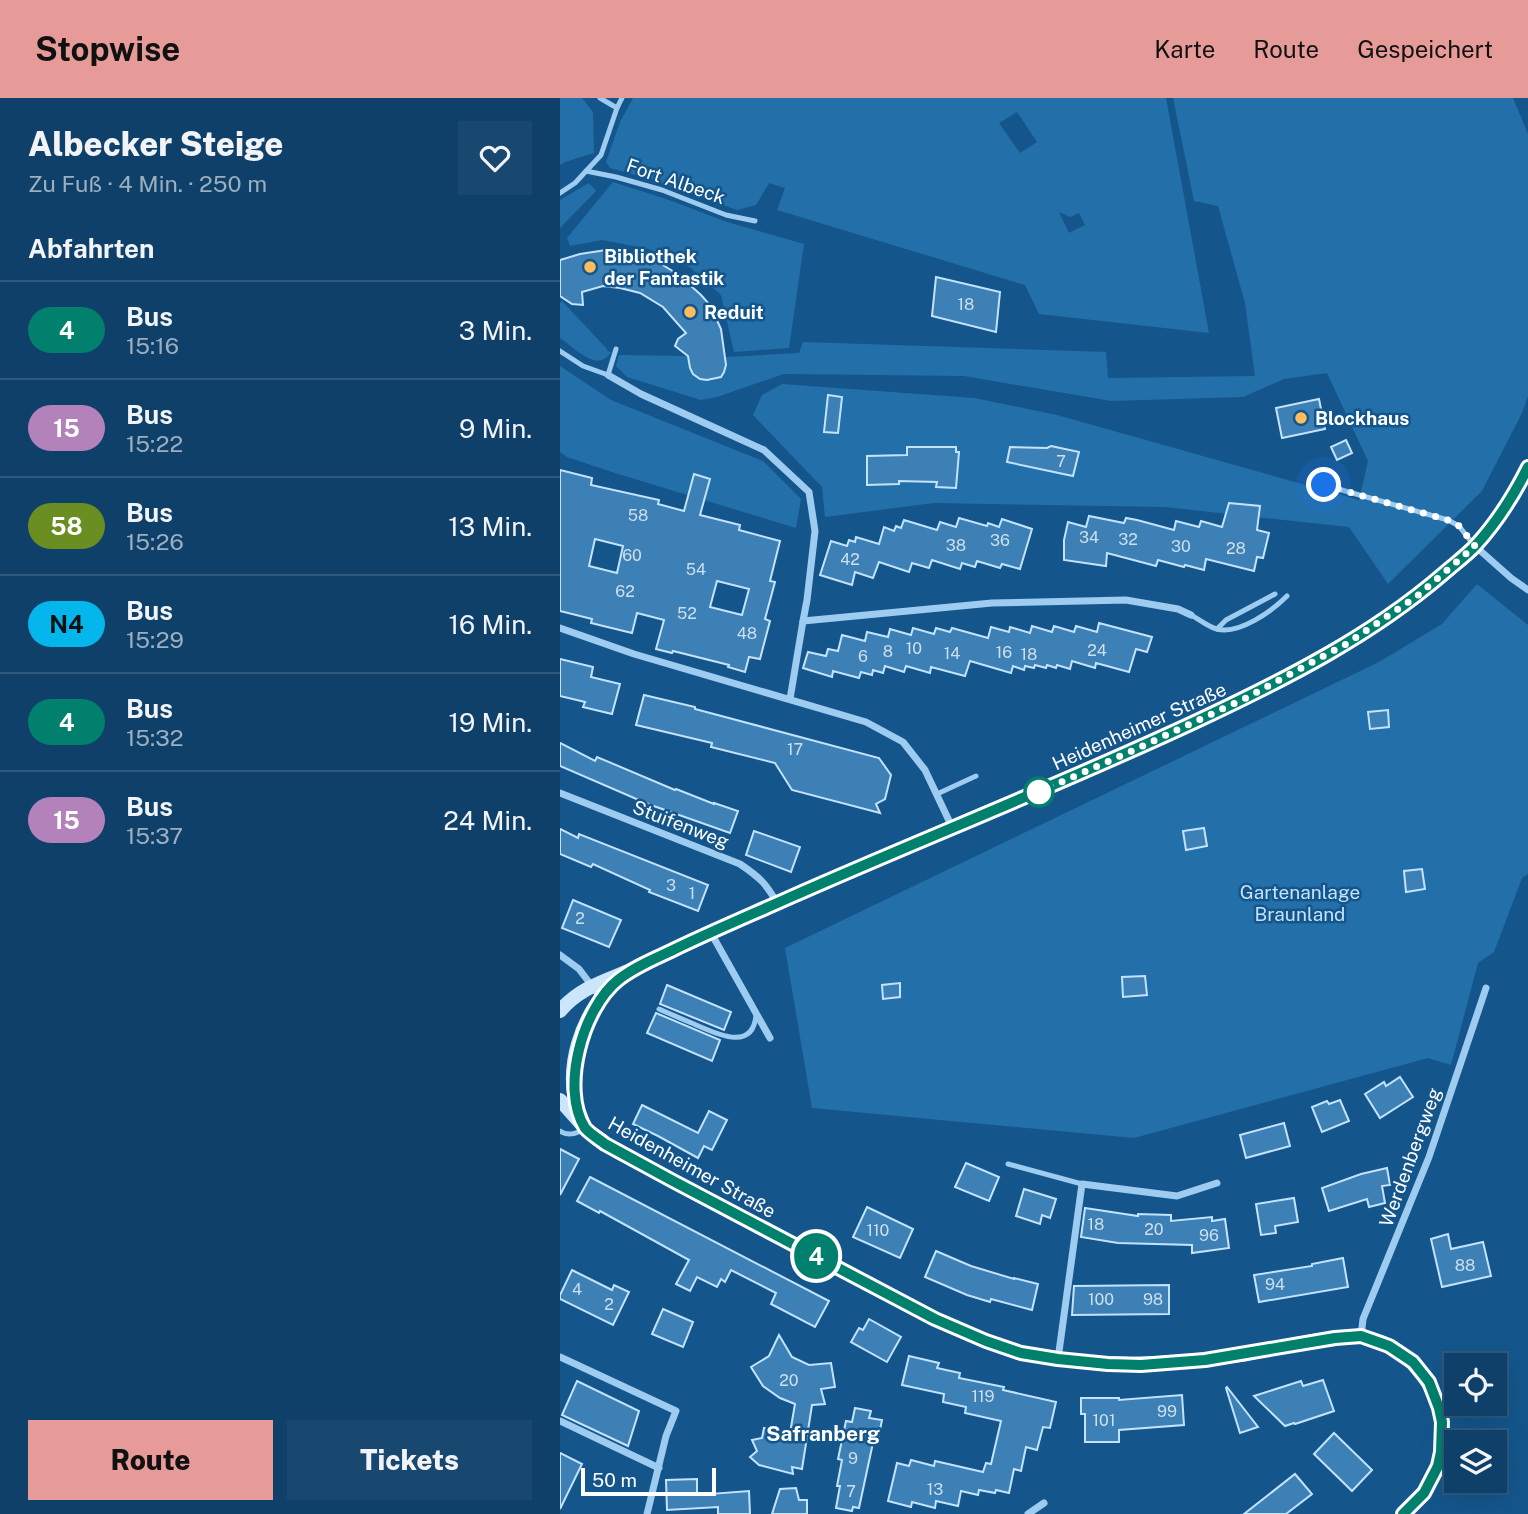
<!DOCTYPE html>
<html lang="de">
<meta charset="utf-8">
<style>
:root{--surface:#0f4069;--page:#18476f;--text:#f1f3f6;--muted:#9bafc0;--line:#2f597d;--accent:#e69b98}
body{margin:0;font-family:"Public Sans",sans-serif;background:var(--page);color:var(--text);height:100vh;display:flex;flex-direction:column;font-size:26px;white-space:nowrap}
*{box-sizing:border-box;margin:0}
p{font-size:23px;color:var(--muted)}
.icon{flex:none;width:38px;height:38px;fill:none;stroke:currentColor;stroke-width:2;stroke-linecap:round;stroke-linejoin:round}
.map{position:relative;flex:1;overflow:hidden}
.sheet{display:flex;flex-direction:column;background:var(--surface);width:560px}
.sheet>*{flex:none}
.badge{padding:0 14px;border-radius:23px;font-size:24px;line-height:46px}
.buttons{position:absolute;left:884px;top:1255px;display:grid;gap:14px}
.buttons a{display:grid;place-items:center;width:63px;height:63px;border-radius:0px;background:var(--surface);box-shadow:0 7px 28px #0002,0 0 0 2px var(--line);font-size:35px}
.scale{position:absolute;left:21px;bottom:18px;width:135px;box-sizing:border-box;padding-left:7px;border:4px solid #fff;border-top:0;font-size:19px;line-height:24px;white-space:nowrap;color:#fff;-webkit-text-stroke:5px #14568c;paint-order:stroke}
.you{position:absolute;width:35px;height:35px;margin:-18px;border:5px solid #fff;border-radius:50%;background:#1a73e8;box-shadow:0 0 0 10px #1a73e833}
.map>.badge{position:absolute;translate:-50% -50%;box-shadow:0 0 0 4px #fff}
h2{padding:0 28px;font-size:26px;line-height:63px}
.round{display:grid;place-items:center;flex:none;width:74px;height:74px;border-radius:0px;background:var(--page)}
.head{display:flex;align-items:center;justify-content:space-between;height:119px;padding:0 28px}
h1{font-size:33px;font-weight:800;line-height:52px}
.button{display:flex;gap:14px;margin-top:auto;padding:14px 28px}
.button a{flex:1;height:80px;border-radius:0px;background:var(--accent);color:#111;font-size:28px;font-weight:800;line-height:80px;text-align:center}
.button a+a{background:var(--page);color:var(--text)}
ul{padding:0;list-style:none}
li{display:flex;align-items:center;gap:21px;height:98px;padding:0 28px;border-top:2px solid var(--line)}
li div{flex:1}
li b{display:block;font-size:26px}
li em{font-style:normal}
li .badge{min-width:77px;font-weight:700;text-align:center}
header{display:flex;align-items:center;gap:42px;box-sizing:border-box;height:98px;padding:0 35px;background:var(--accent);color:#111}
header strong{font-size:33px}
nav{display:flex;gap:38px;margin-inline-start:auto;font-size:24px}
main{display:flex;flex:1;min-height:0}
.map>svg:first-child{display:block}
</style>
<header>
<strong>Stopwise</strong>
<nav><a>Karte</a><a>Route</a><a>Gespeichert</a></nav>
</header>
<main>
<section class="sheet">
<div class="head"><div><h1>Albecker Steige</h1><p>Zu Fuß · 4 Min. · 250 m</p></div><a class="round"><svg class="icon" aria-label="heart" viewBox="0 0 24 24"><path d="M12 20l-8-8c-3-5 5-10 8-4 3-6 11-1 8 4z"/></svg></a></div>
<h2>Abfahrten</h2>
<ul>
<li><span class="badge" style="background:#01806d;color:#fff">4</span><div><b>Bus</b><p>15:16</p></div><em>3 Min.</em></li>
<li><span class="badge" style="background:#b382ba;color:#fff">15</span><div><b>Bus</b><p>15:22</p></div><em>9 Min.</em></li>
<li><span class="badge" style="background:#6b8e23;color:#fff">58</span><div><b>Bus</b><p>15:26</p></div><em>13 Min.</em></li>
<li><span class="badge" style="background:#05b6ec;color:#111">N4</span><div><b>Bus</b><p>15:29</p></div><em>16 Min.</em></li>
<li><span class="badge" style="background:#01806d;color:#fff">4</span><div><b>Bus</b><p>15:32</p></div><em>19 Min.</em></li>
<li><span class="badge" style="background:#b382ba;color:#fff">15</span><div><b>Bus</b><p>15:37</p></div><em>24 Min.</em></li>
</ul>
<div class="button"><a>Route</a><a>Tickets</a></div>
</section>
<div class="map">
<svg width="968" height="1416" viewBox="0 0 968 1416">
<rect width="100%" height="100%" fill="#14568c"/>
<g fill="#236fa9" fill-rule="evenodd">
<polygon points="0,0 22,0 33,14 34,55 5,64 0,67"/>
<path d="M73,0H606L649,235L479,216L465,187L217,112L225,90L209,85L196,107L177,112L93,82L50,70L46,64L60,24ZM457,14L477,44L460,55L439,25ZM499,114L510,119L519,115L525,127L509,135Z"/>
<path d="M613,0H953L968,36V298L962,315L922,393L828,486L789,429L605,409L374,405L265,419L262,389L193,317L202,297L222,286L414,300L497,317L799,402L808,363L767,275L724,281L683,299L551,303L404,278L224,276L157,299L141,302L67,279L56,268L59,257L128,258L130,270C135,273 140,278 145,281C161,287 166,270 166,259L239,255L243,244L546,254L548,280L695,278L685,205L658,108L634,103Z"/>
<polygon points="53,84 109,102 167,124 244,146 229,250 174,254 161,197 131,170 89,151 42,142 10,148 7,140"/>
<polygon points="29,85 36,93 0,130 0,102"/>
<path d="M2,203L47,251V253L51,254C38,276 15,250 0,240V205Z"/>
<polygon points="0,268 51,302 203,363 241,401 236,430 55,375 7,359 0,354"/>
<polygon points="917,486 968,527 968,776 962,780 934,854 918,865 891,967 868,960 574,1040 252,1010 225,850 819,564 882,526"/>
</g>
<g fill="#3c80b5" stroke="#c3e3fc" stroke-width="2" fill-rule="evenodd">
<polygon points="46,152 75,156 93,161 119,177 141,197 150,207 161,231 166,267 164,274 161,279 147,282 140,281 133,276 130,270 128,258 115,248 118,241 126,235 103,209 80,195 60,190 43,188 22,194 23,207 12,206 0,198 0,162 20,156"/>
<polygon points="376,179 440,194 436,234 372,218"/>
<polygon points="268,297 282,299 278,335 264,334"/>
<polygon points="759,301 765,331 722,340 716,310"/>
<polygon points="786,342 792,355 777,362 771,349"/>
<polygon points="491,348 519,354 513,378 447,364 450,349 487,350"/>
<polygon points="347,349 396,349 396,354 399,354 396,390 376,389 377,384 339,383 339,386 307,387 307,358 347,357"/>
<path d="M0,372L32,380L31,387L99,402L98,406L124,413L134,376L150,381L140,417L180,427L179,432L220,443L210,483L215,484L205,521L210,523L200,561L189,559L185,574L168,569L169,567L113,553L112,555L96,551L104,522L77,515L72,535L31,525L32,521L0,513ZM35,441L63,448L57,475L29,468ZM157,483L189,491L182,517L150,509Z"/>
<polygon points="669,405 700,408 697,432 709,435 703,460 697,459 694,473 646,461 644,472 625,467 624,469 598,462 596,468 547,455 546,468 504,462 504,442 508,424 526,429 529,418 564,425 566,420 577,422 614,432 616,423 639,429 641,423 662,429"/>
<polygon points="399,420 427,428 428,425 439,429 442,421 472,431 460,471 442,466 440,470 417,463 415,469 402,465 400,471 372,462 369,470 352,465 349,474 319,464 313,480 295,474 292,487 260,477 271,443 287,448 289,442 295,444 296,439 319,446 324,429 334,433 336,428 341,430 344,422 377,432 380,424 396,429"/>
<polygon points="539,525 592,539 587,554 576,551 569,574 536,565 535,570 512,563 510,571 497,567 496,570 487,567 486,570 475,567 474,570 465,568 464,572 453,568 451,575 410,563 405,578 371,569 370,575 346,568 344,574 325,568 323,575 313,572 312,577 301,574 299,580 273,573 272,579 243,570 248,554 266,558 268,551 278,553 282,537 305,543 307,534 328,539 330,531 351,537 353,530 374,536 376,530 390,534 392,530 428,540 431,529 449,534 450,529 470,535 472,528 492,534 494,528 514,534 516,528 537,534"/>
<polygon points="0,561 33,569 31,579 60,586 52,616 23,609 25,604 0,598"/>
<polygon points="84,597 135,609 135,611 319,660 331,677 325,701 316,706 320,715 232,692 215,665 151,649 152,645 76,627"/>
<polygon points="828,612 829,629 810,631 808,614"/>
<polygon points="0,645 35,663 37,659 115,692 116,691 154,706 154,705 178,713 170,735 88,706 0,668"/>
<polygon points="644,730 647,748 626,752 623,733"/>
<polygon points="0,731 18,740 19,736 148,787 138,813 89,794 90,792 33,766 31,769 0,756"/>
<polygon points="194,733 240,749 231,774 186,757"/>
<polygon points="862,771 865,791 846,794 844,773"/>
<polygon points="13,802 61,822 49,849 2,830"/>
<polygon points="585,878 587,897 563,899 562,879"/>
<polygon points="340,885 340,899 323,901 322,887"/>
<polygon points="107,887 171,914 164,932 100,906"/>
<polygon points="96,915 160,942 152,963 87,935"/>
<polygon points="840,979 853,999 820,1020 805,996 824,984 826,988"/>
<polygon points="780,1002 789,1023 762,1034 752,1009 767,1003 769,1006"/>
<polygon points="82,1007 138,1035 149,1013 167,1022 152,1052 144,1048 138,1060 98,1038 73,1026"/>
<polygon points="724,1025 730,1048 686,1060 680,1037"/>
<polygon points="0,1051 19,1061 0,1097"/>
<polygon points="406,1065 439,1079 429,1103 395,1089"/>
<polygon points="827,1070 830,1087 822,1088 825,1105 809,1109 807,1101 769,1113 762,1090 801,1076"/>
<polygon points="30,1079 269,1203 255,1229 211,1206 216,1195 171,1172 165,1184 161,1181 157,1189 137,1179 130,1193 116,1186 129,1162 40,1113 39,1115 17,1103"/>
<polygon points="464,1091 496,1101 490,1120 482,1117 480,1126 456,1118"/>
<polygon points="734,1100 738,1124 715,1128 716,1135 701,1137 696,1106"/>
<polygon points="307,1109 353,1131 340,1160 293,1139"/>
<polygon points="525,1110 578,1118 578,1116 611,1117 611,1123 652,1119 652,1123 665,1121 669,1150 632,1155 632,1147 558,1145 521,1139"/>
<polygon points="888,1136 891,1151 923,1144 931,1178 882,1189 871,1141"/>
<polygon points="376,1153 411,1168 454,1181 454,1180 478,1186 472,1212 431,1201 430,1204 407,1197 365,1179"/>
<polygon points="783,1160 788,1189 699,1204 694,1177 752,1168 752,1166"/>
<polygon points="12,1172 52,1192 54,1187 69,1194 53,1227 0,1201 0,1197"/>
<polygon points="609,1187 609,1216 512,1217 514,1188"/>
<polygon points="103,1211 133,1224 123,1249 92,1236"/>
<polygon points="309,1221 341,1239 327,1264 291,1244 299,1230 303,1232"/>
<polygon points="219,1237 232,1259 249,1267 271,1265 275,1289 261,1291 265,1306 252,1307 242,1371 232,1369 233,1376 199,1367 190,1359 197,1353 192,1342 202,1340 204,1330 230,1335 235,1306 220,1300 203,1288 191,1269 209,1258"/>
<polygon points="349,1258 379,1265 377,1270 400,1275 399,1280 444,1289 443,1292 496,1304 490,1330 483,1329 477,1352 466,1349 461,1373 454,1371 449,1395 436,1392 435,1395 419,1392 418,1397 401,1393 398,1408 376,1403 375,1410 352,1404 351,1409 328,1403 337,1365 349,1368 351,1362 374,1368 375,1363 423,1374 426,1365 431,1366 441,1323 405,1315 406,1309 383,1304 384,1296 342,1287"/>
<polygon points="763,1282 774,1313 735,1326 734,1325 725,1328 694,1298 741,1283 743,1288"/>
<polygon points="17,1283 79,1313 68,1348 2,1317"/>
<polygon points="667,1289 698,1329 680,1335 666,1290"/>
<polygon points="622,1297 624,1327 559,1332 559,1344 525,1344 525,1316 521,1316 521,1300 559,1300 559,1302"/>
<polygon points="295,1310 311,1313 309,1320 322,1322 318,1341 314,1340 299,1410 293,1409 292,1413 276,1410 280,1388 277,1388 282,1362 278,1361 286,1323 292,1324"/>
<polygon points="774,1335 812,1372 792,1393 754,1356"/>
<polygon points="0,1355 22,1366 0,1411"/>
<polygon points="735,1376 752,1396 726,1416 684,1416"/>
<polygon points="137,1381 137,1397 189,1393 190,1416 158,1416 158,1409 107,1412 106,1382"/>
<polygon points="236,1390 239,1402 247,1402 247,1416 212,1416 220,1391"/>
</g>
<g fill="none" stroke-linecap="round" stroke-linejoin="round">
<g stroke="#9dccf0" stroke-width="5">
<polyline points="40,0 57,10"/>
<polyline points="26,73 56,79 102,92 166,117 195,123"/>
<polyline points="0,95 15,85 41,57 57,10 62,0"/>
<polyline points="0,253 23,268 48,277 56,251"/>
<polyline points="764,387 888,422 899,428 913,446"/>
<path d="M631,517C639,521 648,529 657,531C679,537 712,513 727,498"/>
<polyline points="657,531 666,522 715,496"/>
<polyline points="377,696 416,678"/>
<path d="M99,911C110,916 122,921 134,926C155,935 193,955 196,917"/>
<path d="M0,1033C8,1038 15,1036 23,1032"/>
<polyline points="448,1066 522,1086"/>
</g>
<g stroke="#9dccf0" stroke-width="7">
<polyline points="48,277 81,296 204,352 249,394 255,433 247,502 243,523"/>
<polyline points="915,448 951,480 968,492"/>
<polyline points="0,530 74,556 306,624 343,644 365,672 392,729"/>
<polyline points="230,601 243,523 432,505 566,502 618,511 631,517"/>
<path d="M0,695L180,766C199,779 206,785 217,805"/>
<polyline points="151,835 210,940"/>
<polyline points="0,857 19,871 41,900"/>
<polyline points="801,1238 803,1221 869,1059 926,890"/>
<polyline points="0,1259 116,1313 106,1338 87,1416"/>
<polyline points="498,1261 522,1086 617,1098 657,1085"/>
<polyline points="0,1323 99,1370"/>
<polyline points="468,1416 484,1405"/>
</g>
<g stroke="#cbe5fb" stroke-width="14">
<path d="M0,913C20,889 46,883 73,871C107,856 141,839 175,824C260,786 345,749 430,713C532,670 635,628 734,574C797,540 863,500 914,449C937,426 954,398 968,369"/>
<path d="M0,1002L25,1030L56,1053L375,1221C402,1234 430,1246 459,1254C478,1259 498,1261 517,1263C575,1269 629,1265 687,1256C711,1251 736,1246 760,1242C773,1240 789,1237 803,1239C860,1248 898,1315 877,1369C870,1388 858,1403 843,1416"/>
<path d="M22,1022C0,975 21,912 60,880"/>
</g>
</g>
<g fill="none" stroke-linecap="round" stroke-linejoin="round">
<g stroke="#fff" stroke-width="16">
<path id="line" d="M843,1416L864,1395L878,1368L881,1354L882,1324L879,1310L869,1284L853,1264L829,1248L801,1238L775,1240L645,1262L581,1267L548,1266L498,1261L461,1255L426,1243L375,1221L113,1083L45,1046C39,1041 30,1036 25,1030C0,990 23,910 58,882C74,869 94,861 113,852C152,833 193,816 233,798C369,738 507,684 641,621C726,581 811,538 883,476C893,467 906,458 916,447C937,424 954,397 968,369"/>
</g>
<use href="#line" stroke="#01806d" stroke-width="10"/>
<polyline stroke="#fff" stroke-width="7" stroke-dasharray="0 12.6" points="479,694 574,652 686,600 786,546 856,499 915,448 899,428 888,422 764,387"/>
</g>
<g fill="#ffbd5c" stroke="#14568c" stroke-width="2.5">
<circle cx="30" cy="169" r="7"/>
<circle cx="130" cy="214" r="7"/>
<circle cx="741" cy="320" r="7"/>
</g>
<circle fill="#fff" stroke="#01806d" stroke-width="3.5" cx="479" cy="694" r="14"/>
<g text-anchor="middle" stroke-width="5" stroke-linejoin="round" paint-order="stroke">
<g font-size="16" fill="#cedfec">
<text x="406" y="212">18</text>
<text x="501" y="369">7</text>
<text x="78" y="423">58</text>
<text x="529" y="445">34</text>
<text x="568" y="447">32</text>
<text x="440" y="448">36</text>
<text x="396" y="453">38</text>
<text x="621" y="454">30</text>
<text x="676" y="456">28</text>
<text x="72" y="463">60</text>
<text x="290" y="467">42</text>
<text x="136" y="477">54</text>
<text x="65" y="499">62</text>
<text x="127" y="521">52</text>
<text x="187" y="541">48</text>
<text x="354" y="556">10</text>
<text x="537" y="558">24</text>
<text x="328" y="559">8</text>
<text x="444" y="560">16</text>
<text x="392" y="561">14</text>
<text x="469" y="562">18</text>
<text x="303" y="564">6</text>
<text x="235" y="657">17</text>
<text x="111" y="793">3</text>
<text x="132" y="801">1</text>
<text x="20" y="826">2</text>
<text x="536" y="1132">18</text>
<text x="594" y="1137">20</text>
<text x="318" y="1138">110</text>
<text x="649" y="1143">96</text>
<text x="905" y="1173">88</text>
<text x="715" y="1192">94</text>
<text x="17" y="1197">4</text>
<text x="541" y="1207">100</text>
<text x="593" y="1207">98</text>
<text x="49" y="1212">2</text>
<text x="229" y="1288">20</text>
<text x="423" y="1304">119</text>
<text x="607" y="1319">99</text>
<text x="544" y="1328">101</text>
<text x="293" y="1366">9</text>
<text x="375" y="1397">13</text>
<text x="291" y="1399">7</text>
</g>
<g font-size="19" fill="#fff" stroke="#14568c">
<text transform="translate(116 83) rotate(19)" y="7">Fort Albeck</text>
<text transform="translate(579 628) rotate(-24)" y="7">Heidenheimer Straße</text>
<text transform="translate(121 726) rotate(21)" y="7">Stuifenweg</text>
<text transform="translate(850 1059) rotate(-70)" y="7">Werdenbergweg</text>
<text transform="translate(132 1069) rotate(29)" y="7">Heidenheimer Straße</text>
</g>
<g font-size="19" font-weight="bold" fill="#fff" stroke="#14568c" text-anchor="start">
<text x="44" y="165">Bibliothek<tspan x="44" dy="22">der Fantastik</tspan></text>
<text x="144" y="221">Reduit</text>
<text x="755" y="327">Blockhaus</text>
</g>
<g font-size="19" fill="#c3e3fc" stroke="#14568c">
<text x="740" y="801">Gartenanlage<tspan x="740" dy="22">Braunland</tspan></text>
</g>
<g font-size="21" font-weight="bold" fill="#fff" stroke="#14568c">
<text x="263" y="1343">Safranberg</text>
</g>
</g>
</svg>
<div class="buttons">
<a><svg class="icon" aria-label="locate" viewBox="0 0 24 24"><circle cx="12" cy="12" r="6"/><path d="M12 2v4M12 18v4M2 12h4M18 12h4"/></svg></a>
<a><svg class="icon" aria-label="layers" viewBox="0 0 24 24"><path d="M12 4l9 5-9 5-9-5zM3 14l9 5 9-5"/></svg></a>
</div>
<div class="scale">50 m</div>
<div class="you" style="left:764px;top:387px"></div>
<b class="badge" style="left:256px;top:1158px;background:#01806d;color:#fff">4</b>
</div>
</main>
